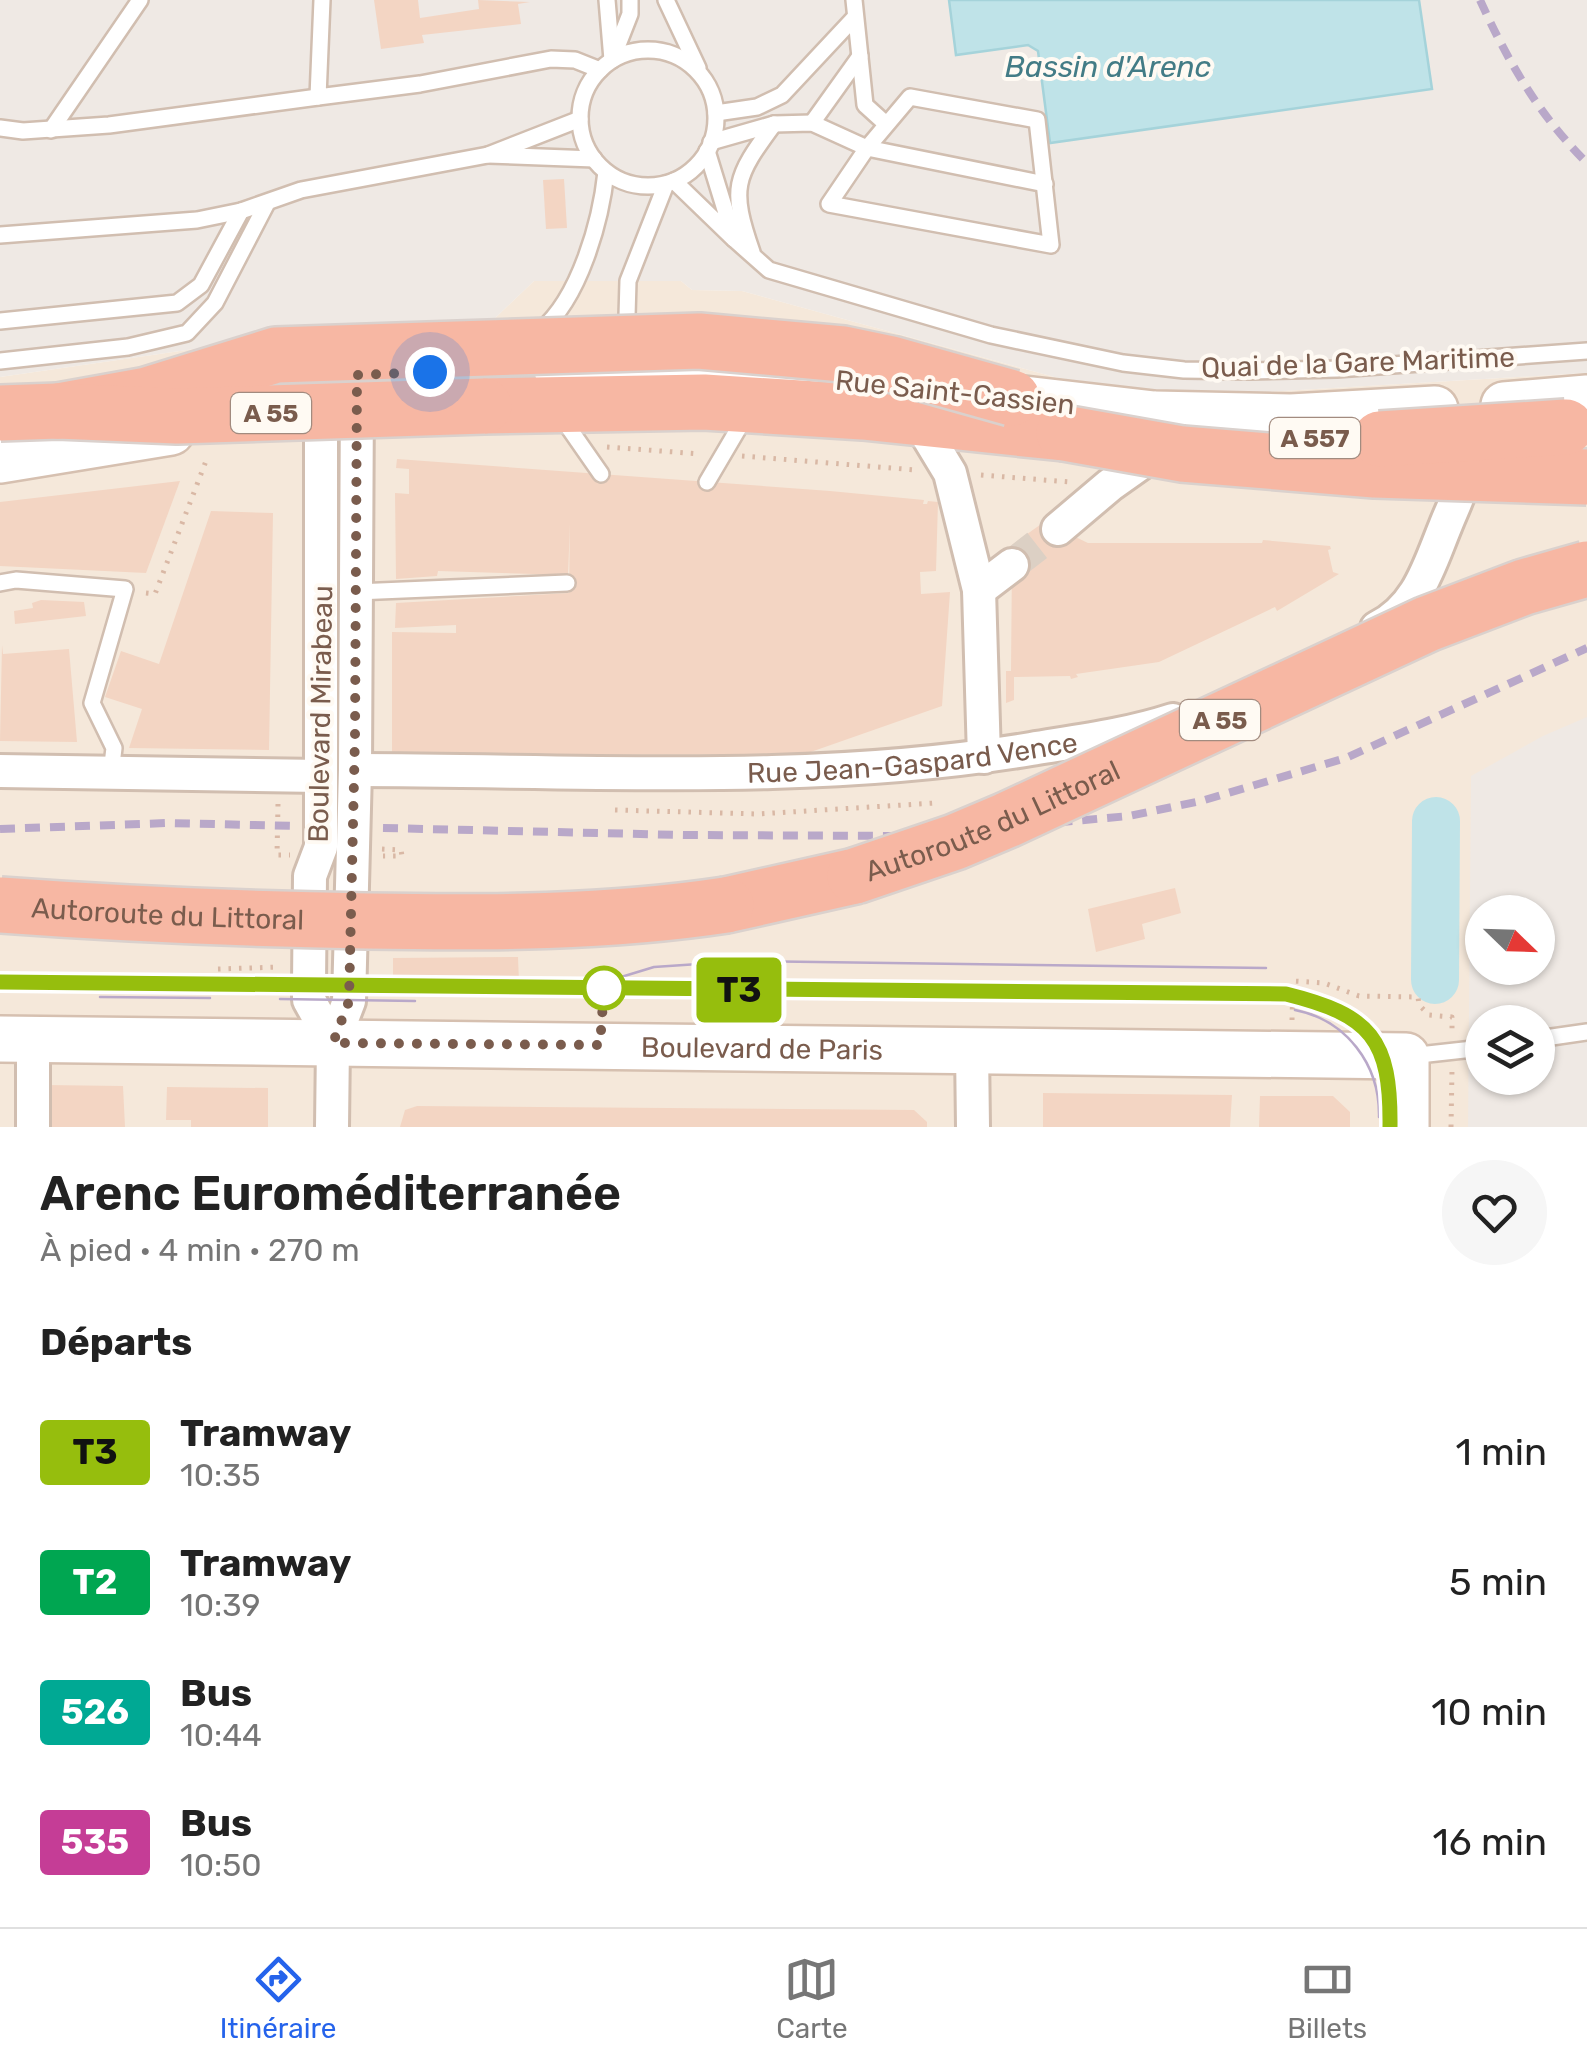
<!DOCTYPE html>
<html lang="fr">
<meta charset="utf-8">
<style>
:root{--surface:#fff;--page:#f6f6f6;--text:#222;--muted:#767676;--line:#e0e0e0;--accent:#2563eb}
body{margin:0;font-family:Rubik,sans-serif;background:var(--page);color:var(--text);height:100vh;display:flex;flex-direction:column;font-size:38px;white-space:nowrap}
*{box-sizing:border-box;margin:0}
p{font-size:32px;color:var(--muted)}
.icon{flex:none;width:55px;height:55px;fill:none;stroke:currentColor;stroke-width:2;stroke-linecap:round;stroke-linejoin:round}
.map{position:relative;height:1127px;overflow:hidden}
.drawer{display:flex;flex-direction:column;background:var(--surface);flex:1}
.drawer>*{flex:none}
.badge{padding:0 20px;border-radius:8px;font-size:35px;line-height:65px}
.needle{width:65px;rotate:113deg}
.tools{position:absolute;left:1465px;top:895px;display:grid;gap:20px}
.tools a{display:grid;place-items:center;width:90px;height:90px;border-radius:50%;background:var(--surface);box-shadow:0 2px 8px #0004;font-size:50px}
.you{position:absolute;width:50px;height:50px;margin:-25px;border:8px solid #fff;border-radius:50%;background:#1a73e8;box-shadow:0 0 0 15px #1a73e833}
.map>.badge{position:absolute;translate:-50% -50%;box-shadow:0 0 0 5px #fff}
h2{padding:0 40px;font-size:38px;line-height:90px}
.round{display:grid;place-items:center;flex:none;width:105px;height:105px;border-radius:52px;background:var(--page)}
.summary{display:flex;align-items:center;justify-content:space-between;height:170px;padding:0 40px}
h1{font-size:48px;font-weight:600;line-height:75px}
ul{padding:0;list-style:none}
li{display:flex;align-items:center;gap:30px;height:130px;padding:0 40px}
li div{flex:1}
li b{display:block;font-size:38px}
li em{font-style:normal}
li .badge{min-width:110px;font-weight:700;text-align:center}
.tabs{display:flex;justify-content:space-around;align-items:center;height:140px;border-top:2px solid var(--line);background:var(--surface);font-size:28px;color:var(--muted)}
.tabs a{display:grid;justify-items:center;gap:5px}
.tabs .selected{color:var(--accent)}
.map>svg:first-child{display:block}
</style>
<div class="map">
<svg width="1587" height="1127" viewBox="0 0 1587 1127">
<rect width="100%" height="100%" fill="#fdf6ec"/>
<path fill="#f5e8da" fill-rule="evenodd" d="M534,281H681L692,290L742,291L1058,378L1179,393H1250L1587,373V1127H0V377L290,335L492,321ZM1482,912H1538V968H1482ZM1482,1022H1538V1078H1482Z"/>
<g fill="#efe9e4" fill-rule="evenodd">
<polygon points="0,0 949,0 957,55 1028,45 1038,51 1051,143 1432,88 1419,0 1587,0 1587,373 1250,393 1179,393 1058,378 742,291 692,290 681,281 534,281 492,321 290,335 0,377"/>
<path d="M1587,717V1127H1468L1471,776L1543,736ZM1482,912H1538V968H1482ZM1482,1022H1538V1078H1482Z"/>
</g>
<polygon fill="#bfe3e8" stroke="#a5d3da" stroke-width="2.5" points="949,0 1419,0 1432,89 1050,143 1038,51 1028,45 956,55"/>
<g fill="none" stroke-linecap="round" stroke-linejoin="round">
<polyline stroke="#bfe3e8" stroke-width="48" points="1435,980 1436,821"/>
</g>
<g fill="#f3d5c3">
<polygon points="374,0 418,0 420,18 479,9 478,0 530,2 518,4 521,24 422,35 424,43 381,49"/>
<polygon points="564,179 567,228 546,229 543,180"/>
<polygon points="397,459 830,491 924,500 923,504 927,504 928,501 938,502 936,571 920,572 921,594 950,592 942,706 805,754 492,755 392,752 392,632 456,633 456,625 395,628 396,603 569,593 570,524 568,575 438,571 437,576 396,579 395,493 409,494 409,469 396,468"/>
<polygon points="180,481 146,573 0,566 0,502"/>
<polygon points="211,511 273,513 269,750 129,748 142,709 105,697 121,651 159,664"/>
<polygon points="1044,522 1088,543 1262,543 1263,540 1330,546 1331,549 1328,550 1333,572 1339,574 1277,611 1275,607 1159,662 1076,674 1078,677 1071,679 1070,676 1014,677 1014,700 1006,703 1006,671 1011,671 1012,559 1009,558 1009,547"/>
<polygon points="41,600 84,602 86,616 15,624 14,611 33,608 32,603"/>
<polygon points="2,645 3,654 69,649 77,742 0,741"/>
<polygon points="1175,888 1181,913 1142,924 1145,939 1096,952 1088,909"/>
<polygon points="518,957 519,982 393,982 393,958"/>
<polygon points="45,1085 123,1086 125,1127 45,1127"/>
<polygon points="167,1087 268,1088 268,1127 191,1127 191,1120 166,1120"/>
<polygon points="1043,1093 1232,1095 1230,1127 1043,1127"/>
<polygon points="1260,1096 1333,1096 1350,1112 1350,1127 1259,1127"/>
<polygon points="417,1106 914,1110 927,1122 927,1127 400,1127 405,1110"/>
</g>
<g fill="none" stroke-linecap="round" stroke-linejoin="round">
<polyline stroke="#dcd0c4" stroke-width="32" stroke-dasharray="32 16" stroke-linecap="butt" points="1012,565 1058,529"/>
<g stroke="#d1beb0" stroke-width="20">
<g id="lane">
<polyline points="322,0 318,97 420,84 551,59 575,60 600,70"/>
<polyline points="607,0 612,60"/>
<polyline points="666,0 698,68"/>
<polyline points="854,0 865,105 886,124"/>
<circle cx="648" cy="118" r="68"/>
<polyline points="612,60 630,14 630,0"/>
<polygon points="910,97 1037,120 1051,245 829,204 867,148"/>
<polyline points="716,113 757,107 782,95 855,17"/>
<polyline points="580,119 488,155 594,159"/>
<polyline points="812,123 860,56"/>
<polyline points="0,128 23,131 109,125 318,97"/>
<polyline points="51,130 140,0"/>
<polyline points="711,142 774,124 812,123 867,148 1045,184"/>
<polyline points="674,181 734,239 707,151"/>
<polyline points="0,235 197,220 241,211 301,190 488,155"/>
<polyline points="734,239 769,270 991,335 1123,363 1184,370 1250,371 1337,369 1587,351"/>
<path d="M752,252C730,188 734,178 774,124"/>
<polyline points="627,316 628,281 666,184"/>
<polyline points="0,321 177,303 201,285 241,211"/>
<path d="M540,331C580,298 601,220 606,172"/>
<polyline points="0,361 128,347 187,333 215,303 267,203"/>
<polyline points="562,418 601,474"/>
<polyline points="707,482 744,419"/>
<polyline points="0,583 16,580 125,589 92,703 114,748 111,773"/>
<polyline points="356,592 567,583"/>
<polyline points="1538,1039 1587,1032"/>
<polyline points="1410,1056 1482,1048"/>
</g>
</g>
<g stroke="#d1beb0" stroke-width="38">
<g id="street">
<polyline points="321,378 321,847 310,876 309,985 309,1000 333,1043"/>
<polyline points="927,435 950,473 979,590 984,757"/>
<polyline points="1058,529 1110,485 1151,456"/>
<polyline points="979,590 1012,565"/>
<path d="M1377,628C1418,608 1429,566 1445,527C1454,504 1464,486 1469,461"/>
<path id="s1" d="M355,770C580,770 808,786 1031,749C1079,741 1127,735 1173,720"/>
<polyline points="0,771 321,776"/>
<polyline points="972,1049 973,1127"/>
<polyline points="33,1127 33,1039"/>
<polyline points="332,1127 333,1043 349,1001 355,770 357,394"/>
</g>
</g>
<g stroke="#d6c0b0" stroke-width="50">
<g id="secondary">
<polyline points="557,370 843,378"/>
<polyline points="981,394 1154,414 1291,417 1435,409"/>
<polyline points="1504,405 1587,398"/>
<polyline points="0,460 171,432"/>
<path id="s2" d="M0,1039L1406,1056V1127"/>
</g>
</g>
<g stroke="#dad1cd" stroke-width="60">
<g id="highway">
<polyline points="484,406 704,402 863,412 1064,433"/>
<polyline points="726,905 855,876"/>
</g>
</g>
<g stroke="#d9b8a5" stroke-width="5" stroke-dasharray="2.5 8" stroke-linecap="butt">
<polyline points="607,447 701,454"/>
<polyline points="742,456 916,470"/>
<polyline points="981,475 1070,482"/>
<polyline points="146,593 155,594 206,461"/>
<polyline points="278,804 277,855 290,855"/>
<polyline points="615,810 758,814 935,803"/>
<polyline points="382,849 401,850 402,856 383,856"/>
<polyline points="218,969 280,967"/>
<polyline points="1292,1020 1293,981 1324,983 1359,996 1418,997 1419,1005 1429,1015 1452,1017 1452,1033"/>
<polyline points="1451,1127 1452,1069"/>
</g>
<use href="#lane" stroke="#fff" stroke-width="15"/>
<use href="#street" stroke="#fff" stroke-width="32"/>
<use href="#secondary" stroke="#fff" stroke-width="45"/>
<use href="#highway" stroke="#f7b7a3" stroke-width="55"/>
<g stroke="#b9a8c9" stroke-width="2.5">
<polyline points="608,981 654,967 743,961 1266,968"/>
<path d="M0,982L1286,994C1371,1015 1391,1039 1390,1127"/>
<polyline points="100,997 210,998"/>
<polyline points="280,999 415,1001"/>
<path d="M1295,1010C1346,1020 1380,1064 1379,1117"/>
</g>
<g stroke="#b9a8c9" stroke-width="8" stroke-dasharray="15 10" stroke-linecap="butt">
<path d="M1480,0C1508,62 1539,115 1587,163"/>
<polyline points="383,828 683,835 907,836 1129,816 1201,801 1346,758 1587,648"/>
<polyline points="0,829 168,823 297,826"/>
</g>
<g stroke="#dad1cd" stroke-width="60" stroke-linecap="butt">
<g id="highway-bridge">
<polyline points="58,411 147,395 276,355 699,341 843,354 891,364 1012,398"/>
<polyline points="0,413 58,411 177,416 484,406"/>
<polyline points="1064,433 1182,454 1375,470 1587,477"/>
<polyline points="1380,439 1566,427"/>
<path id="s3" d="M855,876L955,842L1007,820L1427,624L1524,587L1587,569"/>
<path id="s4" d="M0,905C122,914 245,919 367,921C487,923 606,923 726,905"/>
</g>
</g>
<use href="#highway-bridge" stroke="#f7b7a3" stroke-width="55"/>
</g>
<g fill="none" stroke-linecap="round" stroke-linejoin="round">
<g stroke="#fff" stroke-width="22">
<path id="line" d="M0,982L1286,994C1371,1015 1391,1039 1390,1127"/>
</g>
<use href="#line" stroke="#96be0d" stroke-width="15"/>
<polyline stroke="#7a5c4d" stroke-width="10" stroke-dasharray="0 18" points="430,372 357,375 355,736 349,1001 333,1043 600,1045 604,988"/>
</g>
<circle fill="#fff" stroke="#96be0d" stroke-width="5" cx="604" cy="988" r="20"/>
<g text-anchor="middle" stroke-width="8" stroke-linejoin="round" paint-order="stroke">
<g fill="#fffaf3" stroke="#a28b7f" stroke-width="2.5">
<rect x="231" y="393" width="80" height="40" rx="8"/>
<rect x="1270" y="418" width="90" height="40" rx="8"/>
<rect x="1180" y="700" width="80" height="40" rx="8"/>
</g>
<g font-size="25" font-weight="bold" fill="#7a5c4d">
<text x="271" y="422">A 55</text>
<text x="1315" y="447">A 557</text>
<text x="1220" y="729">A 55</text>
</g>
<g font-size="28" fill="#7a5c4d" stroke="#fffaf3">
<text transform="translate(1358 362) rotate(-2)" y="10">Quai de la Gare Maritime</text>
<text transform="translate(955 392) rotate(6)" y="10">Rue Saint-Cassien</text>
<text transform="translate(320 714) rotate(-89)" y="10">Boulevard Mirabeau</text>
<text dy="10" stroke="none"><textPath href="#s1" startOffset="558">Rue Jean-Gaspard Vence</textPath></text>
<text dy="10" stroke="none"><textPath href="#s3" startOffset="148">Autoroute du Littoral</textPath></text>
<text dy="10" stroke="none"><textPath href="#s4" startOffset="168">Autoroute du Littoral</textPath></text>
<text dy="10" stroke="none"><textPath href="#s2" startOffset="762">Boulevard de Paris</textPath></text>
</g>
<g font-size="30" font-style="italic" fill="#437c86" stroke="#fffaf3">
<text x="1108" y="77">Bassin d'Arenc</text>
</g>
</g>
</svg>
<div class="tools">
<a><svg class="needle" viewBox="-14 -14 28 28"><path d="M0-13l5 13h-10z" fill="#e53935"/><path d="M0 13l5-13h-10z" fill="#767676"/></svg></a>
<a><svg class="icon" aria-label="layers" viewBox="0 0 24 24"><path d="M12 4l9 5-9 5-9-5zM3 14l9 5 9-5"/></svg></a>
</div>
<div class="you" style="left:430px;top:372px"></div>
<b class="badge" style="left:739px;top:990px;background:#96be0d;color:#111">T3</b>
</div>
<section class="drawer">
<div class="summary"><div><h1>Arenc Euroméditerranée</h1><p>À pied · 4 min · 270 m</p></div><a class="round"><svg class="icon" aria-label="heart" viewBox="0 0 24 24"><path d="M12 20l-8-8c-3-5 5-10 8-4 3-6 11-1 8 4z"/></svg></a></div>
<h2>Départs</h2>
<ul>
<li><span class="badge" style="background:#96be0d;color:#111">T3</span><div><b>Tramway</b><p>10:35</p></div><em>1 min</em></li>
<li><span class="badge" style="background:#00a651;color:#fff">T2</span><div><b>Tramway</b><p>10:39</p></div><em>5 min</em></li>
<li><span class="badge" style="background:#00a994;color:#fff">526</span><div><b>Bus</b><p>10:44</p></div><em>10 min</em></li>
<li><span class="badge" style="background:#c53d96;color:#fff">535</span><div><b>Bus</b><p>10:50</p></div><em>16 min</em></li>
</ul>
</section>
<nav class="tabs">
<a class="selected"><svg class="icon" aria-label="directions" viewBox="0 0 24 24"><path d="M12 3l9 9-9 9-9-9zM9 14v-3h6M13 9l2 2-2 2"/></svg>Itinéraire</a>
<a><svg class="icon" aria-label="map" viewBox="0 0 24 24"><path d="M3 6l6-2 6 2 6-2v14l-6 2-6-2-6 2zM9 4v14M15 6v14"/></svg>Carte</a>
<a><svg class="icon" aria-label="tickets" viewBox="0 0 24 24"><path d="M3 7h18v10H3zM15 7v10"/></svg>Billets</a>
</nav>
